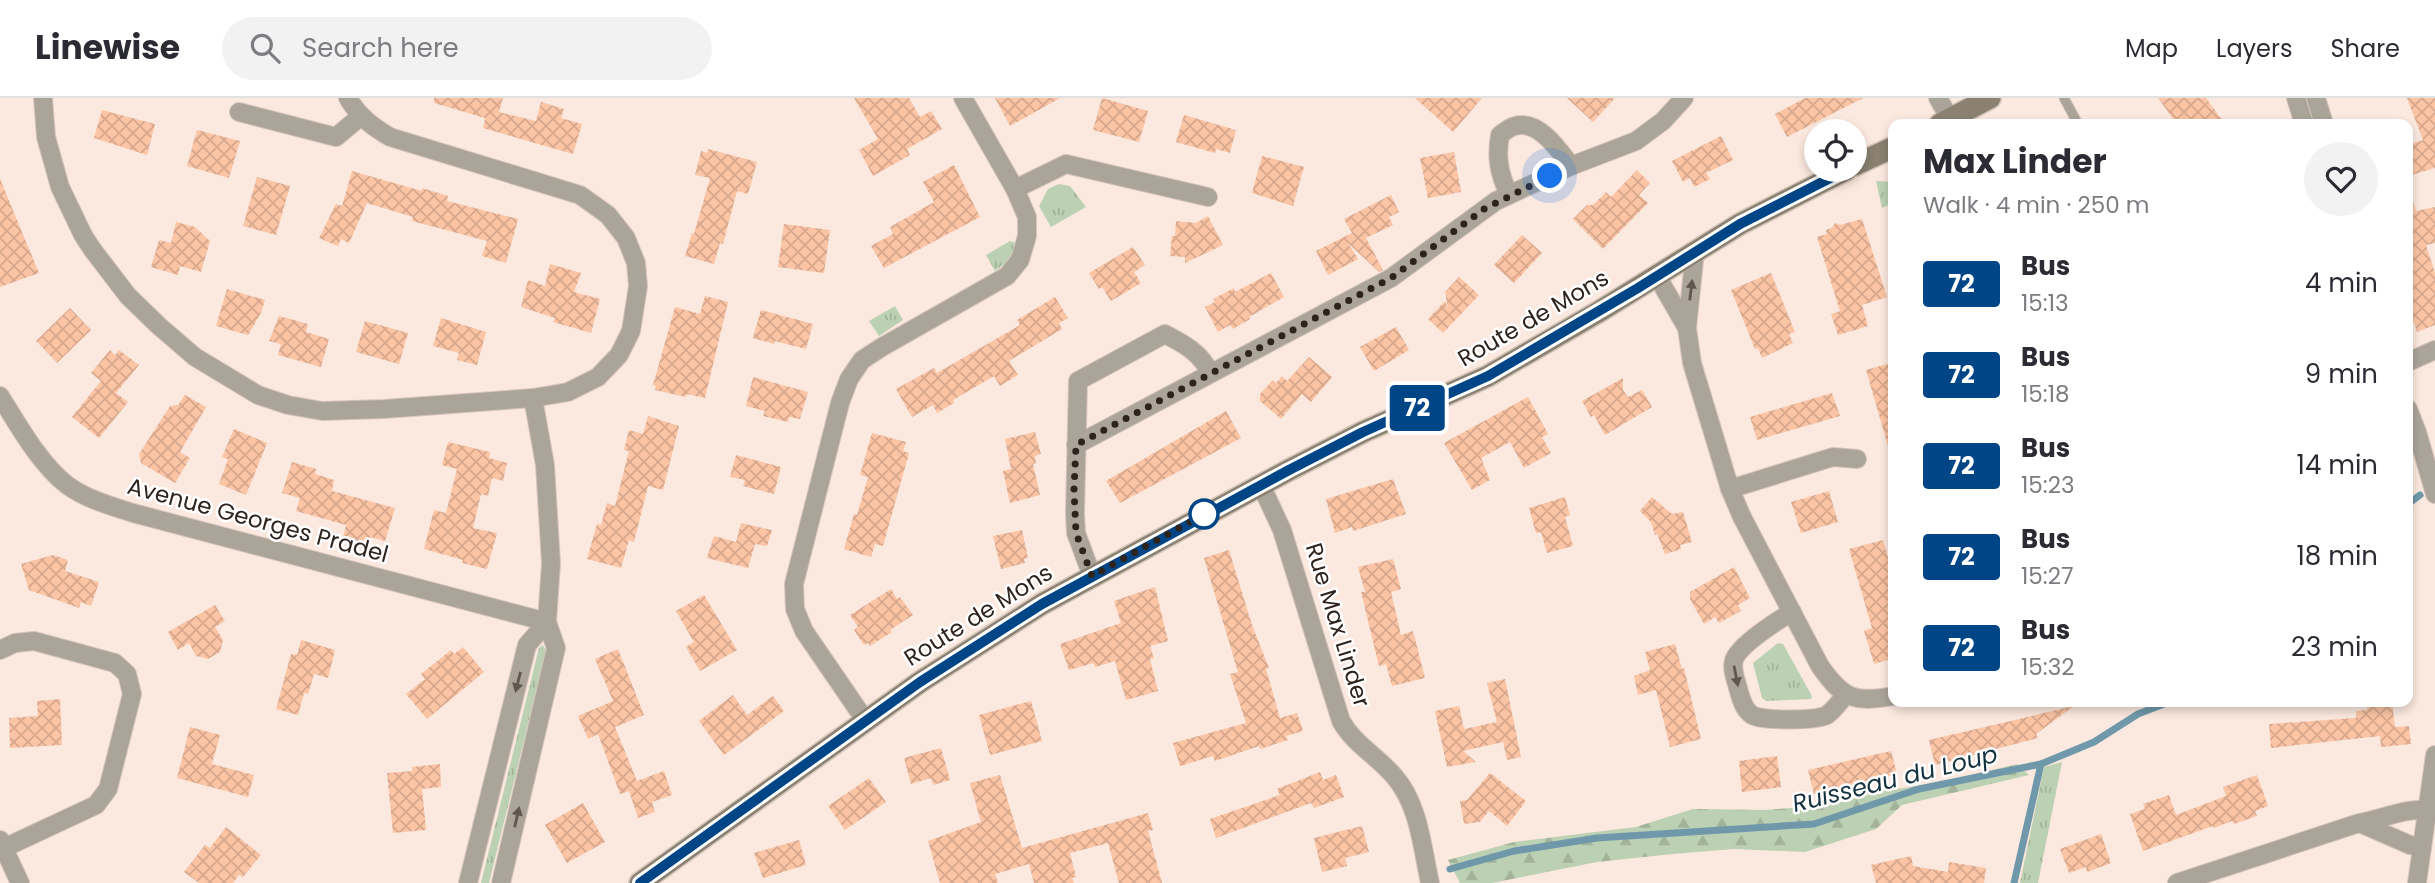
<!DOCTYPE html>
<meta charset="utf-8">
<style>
:root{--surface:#fff;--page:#f2f2f3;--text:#2b2b33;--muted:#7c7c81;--line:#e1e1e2}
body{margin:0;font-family:Poppins,sans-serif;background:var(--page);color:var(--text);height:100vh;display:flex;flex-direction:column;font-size:26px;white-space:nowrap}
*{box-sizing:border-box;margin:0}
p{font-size:23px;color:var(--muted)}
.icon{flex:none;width:38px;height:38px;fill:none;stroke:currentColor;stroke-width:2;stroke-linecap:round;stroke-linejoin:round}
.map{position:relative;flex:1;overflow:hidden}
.drawer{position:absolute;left:1888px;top:21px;width:525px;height:588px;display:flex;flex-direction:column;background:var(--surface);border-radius:14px;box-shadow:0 4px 10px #0003}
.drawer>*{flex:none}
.badge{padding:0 14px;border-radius:5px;font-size:24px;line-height:46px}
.buttons{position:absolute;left:1804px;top:21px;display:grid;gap:14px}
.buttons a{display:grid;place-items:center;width:63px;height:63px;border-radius:50%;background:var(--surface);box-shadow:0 4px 10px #0003;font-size:35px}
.you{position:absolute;width:35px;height:35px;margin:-18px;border:5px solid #fff;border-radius:50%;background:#1a73e8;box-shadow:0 0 0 10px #1a73e833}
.map>.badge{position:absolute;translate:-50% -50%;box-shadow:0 0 0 4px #fff}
.round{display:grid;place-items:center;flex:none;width:74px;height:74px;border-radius:37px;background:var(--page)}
.summary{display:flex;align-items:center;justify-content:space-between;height:119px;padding:0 35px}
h1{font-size:33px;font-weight:700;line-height:52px}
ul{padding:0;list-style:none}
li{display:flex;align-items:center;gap:21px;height:91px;padding:0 35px}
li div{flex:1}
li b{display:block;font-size:26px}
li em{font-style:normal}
li .badge{min-width:77px;font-weight:700;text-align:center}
header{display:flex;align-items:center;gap:42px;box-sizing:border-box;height:98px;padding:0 35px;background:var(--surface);border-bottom:2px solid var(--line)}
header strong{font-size:33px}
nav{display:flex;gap:38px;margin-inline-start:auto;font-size:24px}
.search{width:490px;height:63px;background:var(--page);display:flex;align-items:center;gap:18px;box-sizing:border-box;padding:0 24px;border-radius:38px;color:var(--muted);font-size:26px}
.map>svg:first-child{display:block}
</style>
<header>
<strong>Linewise</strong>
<div class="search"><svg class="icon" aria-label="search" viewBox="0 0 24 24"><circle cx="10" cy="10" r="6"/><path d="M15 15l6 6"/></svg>Search here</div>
<nav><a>Map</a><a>Layers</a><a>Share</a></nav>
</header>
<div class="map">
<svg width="2435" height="785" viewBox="0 0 2435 785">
<defs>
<pattern id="grass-tufts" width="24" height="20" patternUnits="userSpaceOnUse" patternTransform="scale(1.75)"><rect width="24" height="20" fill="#bcd1b3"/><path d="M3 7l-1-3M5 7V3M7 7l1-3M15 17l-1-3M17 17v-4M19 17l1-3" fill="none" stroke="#a2b39a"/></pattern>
<pattern id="forest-firs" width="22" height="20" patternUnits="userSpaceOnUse" patternTransform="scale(1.75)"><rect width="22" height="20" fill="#bcd1b3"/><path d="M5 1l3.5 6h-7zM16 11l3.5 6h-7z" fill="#a2b39a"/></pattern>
<pattern id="building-cross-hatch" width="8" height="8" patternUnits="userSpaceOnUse" patternTransform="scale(1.75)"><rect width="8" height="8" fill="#fbc4a4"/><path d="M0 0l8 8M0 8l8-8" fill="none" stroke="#d7a88d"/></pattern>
</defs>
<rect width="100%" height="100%" fill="#fbe8de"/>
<g fill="url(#grass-tufts)">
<polygon points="1876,83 1893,84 1893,105 1882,110"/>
<polygon points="1059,86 1070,88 1086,109 1051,129 1039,108 1048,91"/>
<polygon points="1010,143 1016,145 1011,161 995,173 986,157"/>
<polygon points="895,208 903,222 879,238 869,223"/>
<polygon points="1778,545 1783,546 1812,598 1811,601 1766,603 1762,600 1753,565"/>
<polygon points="543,547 546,553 489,785 481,785 539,550"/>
<polygon points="2062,664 2038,785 2020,785 2044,669"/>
</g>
<polygon fill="url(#forest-firs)" points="2017,666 2029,677 1902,707 1876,731 1805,754 1734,751 1673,756 1597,764 1492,785 1460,785 1448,762 1514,744 1636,729 1693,711 1765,712 1829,707 1882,693 1938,685"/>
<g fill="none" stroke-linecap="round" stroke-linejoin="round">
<g stroke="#6f99aa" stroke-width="7">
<polyline points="2408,406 2420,397"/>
<polyline points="1450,771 1514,753 1597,740 1814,726 1919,691 2041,666 2094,644 2138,616 2169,604"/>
<polyline points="2014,785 2041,666"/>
</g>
</g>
<g fill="url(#building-cross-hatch)">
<polygon points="434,0 503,0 499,14 536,23 541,4 564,11 561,20 582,26 573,56 483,30 485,20 434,5"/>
<polygon points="854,0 909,0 920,19 931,13 942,31 907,51 910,57 873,78 859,52 878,41"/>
<polygon points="995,0 1060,0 1010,28"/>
<polygon points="1102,0 1148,13 1139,44 1093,32"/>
<polygon points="1415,0 1482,0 1453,34"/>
<polygon points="1567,0 1615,0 1593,24"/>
<polygon points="1805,0 1863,0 1787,39 1775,16"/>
<polygon points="2158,0 2206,0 2225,26 2177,26"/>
<polygon points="2407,0 2435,0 2435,70 2408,78 2408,47 2423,42"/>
<polygon points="102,12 155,26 147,57 94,40"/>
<polygon points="1184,17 1236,32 1230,55 1216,51 1215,55 1176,44"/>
<polygon points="197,32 240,43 229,80 187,68"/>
<polygon points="1721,38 1733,62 1706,75 1710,81 1694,89 1690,80 1683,84 1672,63"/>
<polygon points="708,51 757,64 748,96 737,93 723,146 720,145 714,166 685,158 692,135 694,136 710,80 695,77 701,53 707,55"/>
<polygon points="1454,54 1461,94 1428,100 1420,60"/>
<polygon points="1262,58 1304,69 1293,108 1252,95"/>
<polygon points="954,67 980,119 884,170 871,148 893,136 890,129 934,104 923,84"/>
<polygon points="1637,72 1650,85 1639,97 1648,105 1603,151 1573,121 1587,107 1593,107 1606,94 1611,99"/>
<polygon points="352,73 422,93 422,90 448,98 447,103 518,121 506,165 482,158 487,143 412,123 413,119 367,105 349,145 341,141 338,148 319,140 336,106 342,108"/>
<polygon points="257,79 290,88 276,137 243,128"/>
<polygon points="0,81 39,175 0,189"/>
<polygon points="1391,97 1399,114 1389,119 1393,127 1366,140 1383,172 1379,174 1348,145 1358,161 1328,177 1316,153 1352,135 1344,121"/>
<polygon points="2408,101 2412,101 2416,113 2435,109 2435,145 2426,147 2435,175 2435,227 2417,234 2414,224 2408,225"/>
<polygon points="1208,118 1223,147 1185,165 1185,159 1170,158 1172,138 1175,138 1176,123 1196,125"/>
<polygon points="1862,121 1887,199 1862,207 1868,228 1838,237 1831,216 1840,213 1817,139 1827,136 1826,132 1832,130 1835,125 1840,127"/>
<polygon points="176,124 195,129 210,143 201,174 180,168 178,177 151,169 159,142 171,145"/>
<polygon points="784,126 830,132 824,175 778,169"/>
<polygon points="1522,137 1542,155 1514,185 1494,167"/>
<polygon points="1133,149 1145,167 1134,174 1141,185 1111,203 1102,189 1099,191 1089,175"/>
<polygon points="550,166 581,175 574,194 600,201 591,235 553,224 555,220 521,209 528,182 545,188"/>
<polygon points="1271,175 1284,199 1249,219 1250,221 1233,231 1230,227 1218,234 1205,209 1215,204 1213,201 1234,190 1235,194"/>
<polygon points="1771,175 1795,234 1789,236 1793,245 1762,260 1758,250 1755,251 1731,192"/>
<polygon points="1459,179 1479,197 1443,235 1428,221 1445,203 1448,210 1445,194"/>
<polygon points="227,191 265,202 261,215 248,237 216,228"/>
<polygon points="705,198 728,204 705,300 687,296 686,299 655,292 656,288 653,287 675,209 700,216"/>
<polygon points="1055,199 1068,220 1059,225 1062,231 1009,263 1018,277 1000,288 994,278 953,302 954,305 937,315 933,307 912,319 896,291 934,270 937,275 1020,227 1017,222"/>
<polygon points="70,210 91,232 57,265 36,243"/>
<polygon points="761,212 813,226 806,251 775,243 774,246 753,240"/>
<polygon points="279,218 308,226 306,234 329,241 321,269 278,257 281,246 269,243"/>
<polygon points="441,220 486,234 477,267 457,262 459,255 433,248"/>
<polygon points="365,223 408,235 399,266 356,254"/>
<polygon points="1396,229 1409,252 1374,273 1360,249"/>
<polygon points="110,252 115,257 119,252 139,267 116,295 128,304 99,340 72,319 101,283 91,275"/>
<polygon points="1309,259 1332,279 1311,304 1302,296 1281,321 1260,303 1260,296 1273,282 1276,285 1282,278 1287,283"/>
<polygon points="1894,264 1894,348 1888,348 1866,272"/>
<polygon points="753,279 808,294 800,321 789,319 788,324 763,318 765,313 746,308"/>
<polygon points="1623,280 1623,292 1628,299 1642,292 1652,309 1605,337 1594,317 1591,319 1582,303"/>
<polygon points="1832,295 1840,318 1757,342 1750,319"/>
<polygon points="185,297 206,309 180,354 190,360 175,385 141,365 139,356 170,308 178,307"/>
<polygon points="1528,299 1548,336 1542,339 1551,355 1524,370 1510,344 1481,360 1490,382 1472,392 1444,345"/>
<polygon points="1226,313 1241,340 1120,405 1106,383"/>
<polygon points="648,318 679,328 663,392 648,388 634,444 629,442 621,470 587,461 597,426 601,427 607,405 615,408 629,353 624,352 629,332 643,336"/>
<polygon points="234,331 267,345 246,397 219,386 228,361 222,359"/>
<polygon points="1035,334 1041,356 1035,358 1036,365 1033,366 1040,397 1010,405 1003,373 1011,371 1005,341"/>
<polygon points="872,335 906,344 903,353 909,355 883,448 875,446 871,459 844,451 854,416 857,417 868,379 860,377"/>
<polygon points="448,344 490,354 489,360 507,365 503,383 492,380 488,398 481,396 473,430 497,435 487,471 462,465 463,462 424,451 434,412 446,415 457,371 442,367"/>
<polygon points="736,357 781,369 774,396 743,388 745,382 730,379"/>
<polygon points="292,364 316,371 315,376 334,382 332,393 395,410 385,443 370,439 368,447 343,440 346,427 296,413 300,400 282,395"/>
<polygon points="1393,381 1406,416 1353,433 1352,429 1335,435 1326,401"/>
<polygon points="1829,393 1838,424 1801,435 1791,404"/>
<polygon points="1565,399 1570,417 1565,419 1573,448 1547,455 1541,434 1536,435 1529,410"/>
<polygon points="1652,399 1672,416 1683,414 1692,444 1680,447 1681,451 1665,456 1657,436 1655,437 1651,424 1640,413"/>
<polygon points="741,425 772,432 767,448 755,446 748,470 707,460 714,438 736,444"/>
<polygon points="1022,432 1028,460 1024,461 1025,465 1001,471 993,438"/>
<polygon points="1883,442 1894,480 1894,560 1874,566 1864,533 1872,530 1849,451"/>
<polygon points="1229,452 1252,527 1269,570 1266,571 1280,620 1297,615 1303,633 1286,638 1288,642 1260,651 1259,648 1215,663 1213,658 1180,668 1173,645 1246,625 1230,576 1238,574 1204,460"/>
<polygon points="53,457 68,462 65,473 99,484 91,508 81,504 79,510 29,492 21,466"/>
<polygon points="1393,461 1401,491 1391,494 1401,537 1413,533 1425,580 1392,588 1386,566 1379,568 1361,494 1365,494 1358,469"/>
<polygon points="1734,469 1750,500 1738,507 1741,513 1719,525 1715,519 1704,526 1690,501 1690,494"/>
<polygon points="1155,489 1168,543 1150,548 1154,560 1150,561 1158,593 1126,602 1115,563 1095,569 1094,565 1069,572 1060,546 1121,525 1114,503"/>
<polygon points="891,491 897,501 900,499 913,517 890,532 892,534 870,548 868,545 864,547 854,532 858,529 850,517"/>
<polygon points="704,497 737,552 700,573 686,549 694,544 676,513"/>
<polygon points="215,507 225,523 215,529 223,542 220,554 208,561 196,558 189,545 178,552 168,534"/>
<polygon points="301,542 335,552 328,580 314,576 308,596 304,595 298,617 276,611 291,556 297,557"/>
<polygon points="1675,546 1682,571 1684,570 1701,641 1670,649 1656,592 1638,597 1634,578 1650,572 1645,554"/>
<polygon points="463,549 484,574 427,621 406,596 425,581 421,576 451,552 454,556"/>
<polygon points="618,551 644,617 615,629 637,683 664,673 672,697 652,704 655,714 638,720 629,693 620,696 598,636 588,641 578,618 613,603 595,561"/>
<polygon points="1505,581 1521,659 1507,662 1503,644 1463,653 1476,664 1447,669 1435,613 1459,608 1464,631 1497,624 1487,585"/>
<polygon points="733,597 747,617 773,598 784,613 724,657 699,623"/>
<polygon points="60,601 62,647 10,650 9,620 38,618 37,603"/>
<polygon points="1031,603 1042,643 990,657 979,617"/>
<polygon points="2367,604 2392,604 2395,629 2409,628 2411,646 2381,649 2380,638 2271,650 2269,626 2356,620 2356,613 2367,612"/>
<polygon points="2074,608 2036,636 2038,640 1935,667 1929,642"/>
<polygon points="190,629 220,637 212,666 254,677 248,699 177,680"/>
<polygon points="941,650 950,682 933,687 931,680 911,686 904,660"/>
<polygon points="1891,653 1897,676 1814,696 1808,672"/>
<polygon points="1777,658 1781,689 1742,694 1739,663"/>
<polygon points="440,666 441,689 422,691 426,732 393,735 387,675 412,673 412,669"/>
<polygon points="1320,674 1323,682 1336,677 1344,699 1314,710 1311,705 1216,740 1210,721 1280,697 1277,691"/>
<polygon points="1490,675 1526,703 1507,728 1489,713 1480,724 1464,726 1460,703 1467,702"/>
<polygon points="1000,677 1022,750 1148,715 1153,732 1148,733 1162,785 1119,785 1108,745 1070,755 1076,779 1072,780 1074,785 1034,785 1029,766 995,776 998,785 940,785 928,743 981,724 970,685"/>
<polygon points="2257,677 2268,708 2255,713 2257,718 2234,726 2232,723 2214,730 2213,728 2143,753 2130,716 2145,711 2143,706 2169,697 2176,717 2226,698 2223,689"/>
<polygon points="869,680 886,704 845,732 828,708"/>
<polygon points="583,705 605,744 567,765 545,727"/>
<polygon points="1362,728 1369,754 1345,760 1347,768 1322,774 1314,740"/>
<polygon points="226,729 261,757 243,779 239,777 233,785 199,785 184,774 205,747 210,750"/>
<polygon points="2101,736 2111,765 2087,774 2086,769 2069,775 2060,751"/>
<polygon points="799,742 806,767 763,780 754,755"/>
<polygon points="1911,758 1913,768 1948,774 1949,764 1986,770 1984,785 1876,785 1871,767"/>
</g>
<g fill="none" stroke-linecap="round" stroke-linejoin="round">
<g stroke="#d6c5bb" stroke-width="11">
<polyline id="lane" points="2064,0 2078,26"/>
</g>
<g stroke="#d6c5bb" stroke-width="20">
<g id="street">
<path d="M43,0L46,39L60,89L83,137L92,151L128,198L159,228L195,259L258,297L288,307L322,313L384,311L533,300L568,294L598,279L619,257L631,233L638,188L636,165L626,140L608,117L580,97L390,39C373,29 358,18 348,0"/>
<polyline points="1938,0 1950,21"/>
<polyline points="2296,0 2304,26"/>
<polyline points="2316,0 2324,26"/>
<polyline points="239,14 336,39 361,18"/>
<polyline points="1015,91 1066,66 1208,99"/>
<path d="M1509,97C1499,75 1496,60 1500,37C1504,34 1510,29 1515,28C1538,21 1559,52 1571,68"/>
<path d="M1695,153L1687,230L1692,265L1730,391L1742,419L1820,568C1843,601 1854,605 1894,598"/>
<polyline points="1657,178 1687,230"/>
<polyline points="2408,264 2435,252"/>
<path d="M0,298C19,328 39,365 67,387C86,401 111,408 133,415L547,524"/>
<polyline points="2408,311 2417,334 2435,396"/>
<polyline points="1076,347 1391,180 1496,103 1571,68 1636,43 1663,23 1684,0"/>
<path d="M1261,387L1282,432L1341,623C1354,646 1377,658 1394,678C1419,706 1422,749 1430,785"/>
<polyline points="1730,391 1833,359 1857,361"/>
<path d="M1092,478L1076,435L1075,415L1078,283L1165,236C1184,246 1201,255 1210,275"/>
<path d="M1792,514C1778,522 1739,547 1734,562C1731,573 1737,584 1739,594C1742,603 1744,612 1752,617C1762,623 1817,623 1827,617C1834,612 1840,603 1846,597"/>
<polyline points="0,552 15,545 34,543 115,565 127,576 132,596 108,691 96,707 4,750"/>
<polyline points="865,622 804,533 795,511 794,486 840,305 849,281 862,262 882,249 1007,178 1020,162 1027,138 1027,119 1015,91 963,0"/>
<polyline points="2362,726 2410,747 2422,749"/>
<polyline points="0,742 20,785"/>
<polyline points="468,785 527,547 547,524"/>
<polyline points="501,785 556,550 547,524 551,465 545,367 533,300"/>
<path d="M2177,785L2359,725C2382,721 2406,710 2427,712"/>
<polyline points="2417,785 2435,657"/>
</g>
</g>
<g stroke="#d6c5bb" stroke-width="24">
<g id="secondary">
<polyline points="1940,26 1990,0"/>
<polyline points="1855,67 1894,49"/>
<polyline points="640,785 920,584 1042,506 1289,372 1363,334 1488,278 1600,213 1740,126 1846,72"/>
</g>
</g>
<use href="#lane" stroke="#aaa499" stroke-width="9"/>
<use href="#street" stroke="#aaa499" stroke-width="18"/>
<use href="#secondary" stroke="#8a8170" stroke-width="21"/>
</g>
<defs><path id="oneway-solid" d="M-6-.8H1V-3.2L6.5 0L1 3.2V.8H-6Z" transform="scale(1.75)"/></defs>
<g fill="#60574f">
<use href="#oneway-solid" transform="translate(1691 192) rotate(-83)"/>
<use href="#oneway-solid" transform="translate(1736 578) rotate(79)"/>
<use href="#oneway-solid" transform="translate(518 584) rotate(104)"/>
<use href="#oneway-solid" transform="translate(517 719) rotate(-77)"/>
</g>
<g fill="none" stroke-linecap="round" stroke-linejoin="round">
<g stroke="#fff" stroke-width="16">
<polyline id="line" points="640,785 920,584 1042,506 1289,372 1363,334 1488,278 1638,190 1740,126 1846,72"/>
</g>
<use href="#line" stroke="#004687" stroke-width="10"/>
<polyline stroke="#2e231d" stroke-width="7" stroke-dasharray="0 12.6" points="1204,416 1208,414 1092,478 1076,435 1074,392 1076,347 1391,180 1484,111 1550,78"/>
</g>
<circle fill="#fff" stroke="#004687" stroke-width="3.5" cx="1204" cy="416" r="14"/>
<g text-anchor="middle" stroke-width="5" stroke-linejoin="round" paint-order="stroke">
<g font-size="23" fill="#2e231d" stroke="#fff">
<text transform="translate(1533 220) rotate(-30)" y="8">Route de Mons</text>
<text transform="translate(258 422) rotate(15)" y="8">Avenue Georges Pradel</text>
<text transform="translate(978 517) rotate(-32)" y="8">Route de Mons</text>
<text transform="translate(1338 527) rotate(73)" y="8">Rue Max Linder</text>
</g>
<g font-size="24" font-style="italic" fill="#14323f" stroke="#fff">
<text transform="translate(1895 681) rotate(-14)" y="8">Ruisseau du Loup</text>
</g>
</g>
</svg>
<div class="buttons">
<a><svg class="icon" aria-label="locate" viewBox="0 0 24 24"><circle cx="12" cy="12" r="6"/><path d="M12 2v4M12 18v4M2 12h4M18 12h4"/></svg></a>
</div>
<div class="you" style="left:1550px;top:78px"></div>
<b class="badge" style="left:1417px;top:310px;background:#004687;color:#fff">72</b>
<section class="drawer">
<div class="summary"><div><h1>Max Linder</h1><p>Walk · 4 min · 250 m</p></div><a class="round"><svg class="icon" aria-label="heart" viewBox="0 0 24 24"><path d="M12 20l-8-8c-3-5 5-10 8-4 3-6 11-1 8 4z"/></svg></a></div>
<ul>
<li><span class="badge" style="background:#004687;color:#fff">72</span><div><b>Bus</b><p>15:13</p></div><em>4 min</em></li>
<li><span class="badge" style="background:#004687;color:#fff">72</span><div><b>Bus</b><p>15:18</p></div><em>9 min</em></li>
<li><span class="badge" style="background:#004687;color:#fff">72</span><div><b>Bus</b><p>15:23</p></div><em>14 min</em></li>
<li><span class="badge" style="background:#004687;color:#fff">72</span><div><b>Bus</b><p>15:27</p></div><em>18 min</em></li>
<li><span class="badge" style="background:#004687;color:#fff">72</span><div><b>Bus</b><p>15:32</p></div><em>23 min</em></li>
</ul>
</section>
</div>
